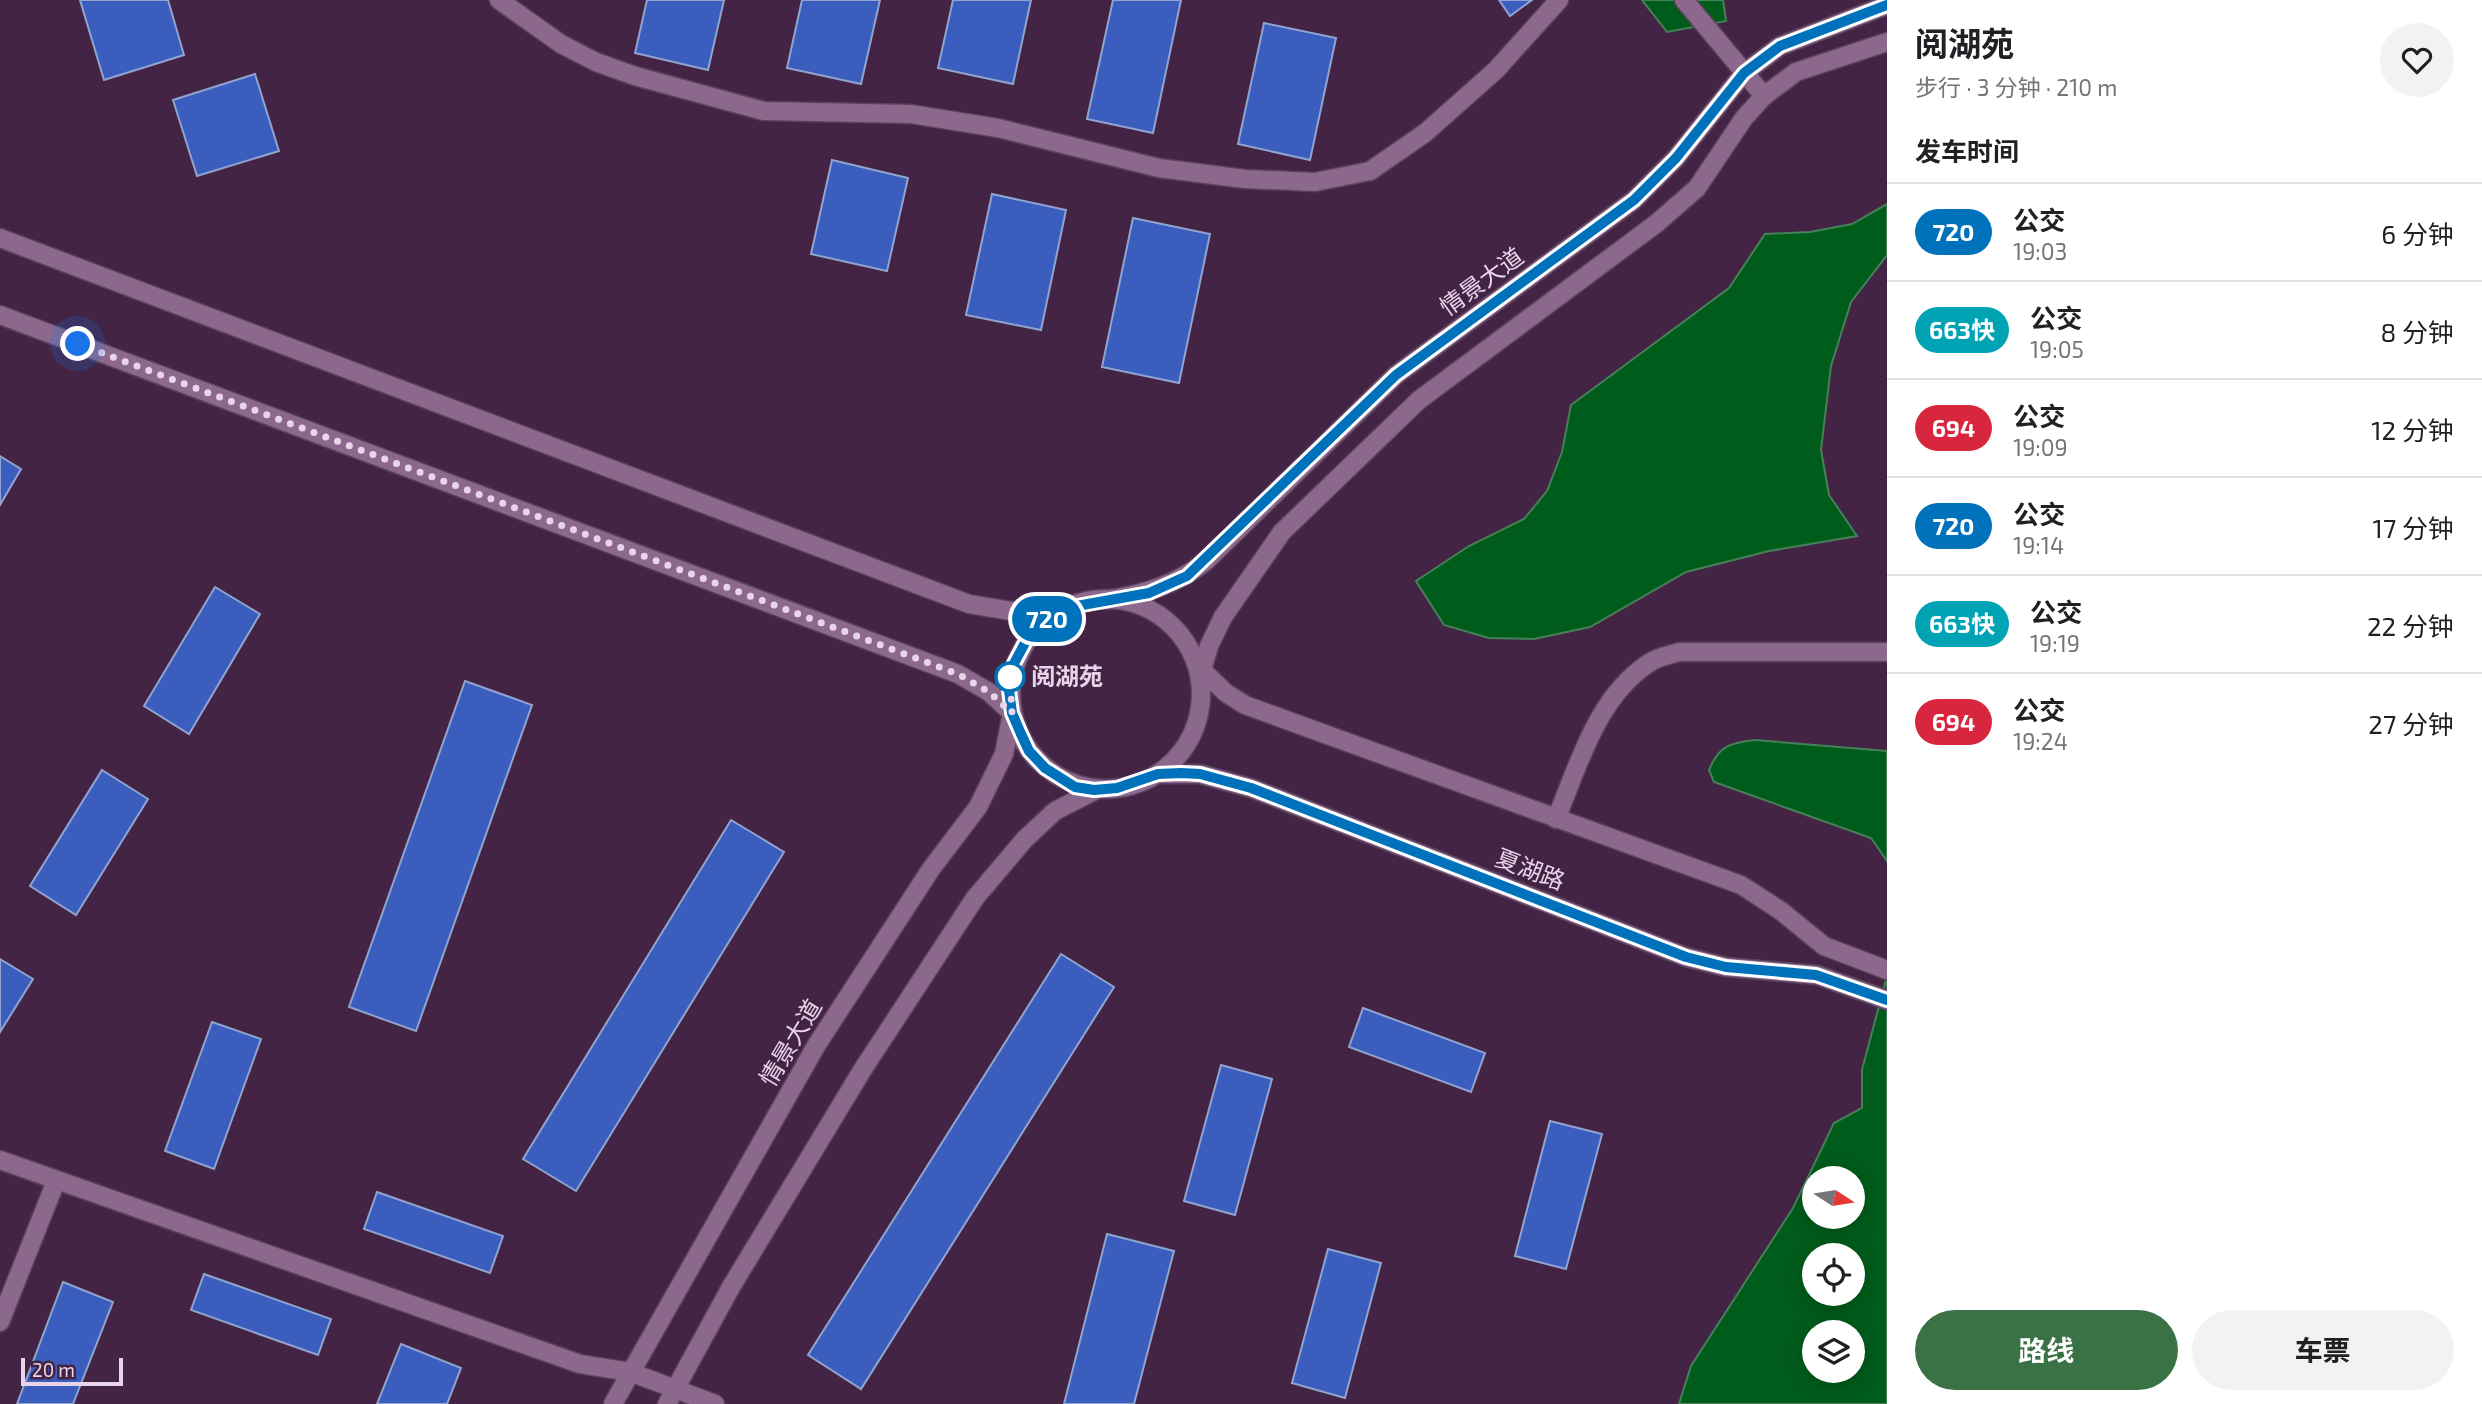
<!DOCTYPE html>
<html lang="zh">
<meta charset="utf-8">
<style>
:root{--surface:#fff;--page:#f2f2f2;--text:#202124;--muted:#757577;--line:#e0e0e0;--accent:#3b7245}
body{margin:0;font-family:"Exo 2","Noto Sans SC",sans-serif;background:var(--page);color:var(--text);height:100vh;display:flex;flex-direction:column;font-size:26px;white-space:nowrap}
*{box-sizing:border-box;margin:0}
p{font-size:23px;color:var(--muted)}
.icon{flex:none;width:38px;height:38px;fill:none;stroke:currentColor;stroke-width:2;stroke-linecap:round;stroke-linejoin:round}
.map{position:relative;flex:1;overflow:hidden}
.drawer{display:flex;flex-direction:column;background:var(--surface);width:595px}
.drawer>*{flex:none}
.badge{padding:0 14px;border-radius:23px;font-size:24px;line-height:46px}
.needle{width:46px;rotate:102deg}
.fabs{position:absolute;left:1802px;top:1166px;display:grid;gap:14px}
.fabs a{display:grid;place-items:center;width:63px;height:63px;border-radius:50%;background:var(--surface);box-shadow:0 4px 18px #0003;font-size:35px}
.scale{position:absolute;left:21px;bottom:18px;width:102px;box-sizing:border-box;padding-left:7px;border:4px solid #e9d5e9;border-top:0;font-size:19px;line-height:24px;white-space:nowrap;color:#e9d5e9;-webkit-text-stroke:5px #432444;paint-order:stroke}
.you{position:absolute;width:35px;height:35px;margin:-18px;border:5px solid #fff;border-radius:50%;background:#1a73e8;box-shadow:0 0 0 10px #1a73e833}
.map>.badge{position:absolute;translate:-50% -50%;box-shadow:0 0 0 4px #fff}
h2{padding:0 28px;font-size:26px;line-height:63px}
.round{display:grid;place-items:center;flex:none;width:74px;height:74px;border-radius:37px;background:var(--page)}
.summary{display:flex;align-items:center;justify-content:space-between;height:119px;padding:0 28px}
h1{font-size:33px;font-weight:700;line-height:52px}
.primary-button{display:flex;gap:14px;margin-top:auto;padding:14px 28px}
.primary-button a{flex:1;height:80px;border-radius:42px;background:var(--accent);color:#fff;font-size:28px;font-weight:700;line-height:80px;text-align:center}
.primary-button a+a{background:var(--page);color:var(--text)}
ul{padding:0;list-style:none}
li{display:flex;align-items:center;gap:21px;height:98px;padding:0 28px;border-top:2px solid var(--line)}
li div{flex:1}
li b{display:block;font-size:26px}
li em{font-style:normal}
li .badge{min-width:77px;font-weight:700;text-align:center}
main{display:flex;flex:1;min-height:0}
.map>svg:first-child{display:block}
</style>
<main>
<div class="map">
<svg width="1887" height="1404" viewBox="0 0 1887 1404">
<rect width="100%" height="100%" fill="#432444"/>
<g fill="#005c1b" stroke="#468059" stroke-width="2" fill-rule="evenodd">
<polygon points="1642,0 1723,0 1726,21 1667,32"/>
<polygon points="1887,204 1887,255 1851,302 1831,366 1821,450 1829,495 1857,536 1769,551 1686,572 1590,627 1534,639 1489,638 1444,625 1416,581 1469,546 1524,519 1547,491 1562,452 1571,405 1729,288 1765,234 1810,232 1852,224"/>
<path d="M1755,740L1887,751V861L1871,838L1714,782L1709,770C1719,746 1729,743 1755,740Z"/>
<path d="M1887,976V1404H1679L1691,1366L1793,1208L1834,1123L1862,1108V1070ZM1815,1178H1853V1216H1815ZM1815,1255H1853V1293H1815ZM1815,1332H1853V1370H1815Z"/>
</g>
<g fill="#3b5dbd" stroke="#91a4d0" stroke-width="2">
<polygon points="80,0 168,0 184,55 104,80"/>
<polygon points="647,0 724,0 708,70 635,53"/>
<polygon points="802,0 880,0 861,84 787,68"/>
<polygon points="953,0 1031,0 1013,84 938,68"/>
<polygon points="1113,0 1181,0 1153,133 1087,119"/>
<polygon points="1499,0 1532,0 1510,16"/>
<polygon points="1264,23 1336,38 1310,160 1238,144"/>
<polygon points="255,74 279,151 197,176 173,100"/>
<polygon points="832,160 908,178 887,271 811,254"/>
<polygon points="992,194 1066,210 1041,330 966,315"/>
<polygon points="1133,218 1210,234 1179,383 1102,367"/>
<polygon points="0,456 21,469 0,505"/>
<polygon points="215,587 260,614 189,734 144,706"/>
<polygon points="465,681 532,705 416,1031 349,1007"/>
<polygon points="102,770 148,799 76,915 30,886"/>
<polygon points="731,820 784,852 576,1191 523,1159"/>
<polygon points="1061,954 1114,987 861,1389 808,1355"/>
<polygon points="0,959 33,979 0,1032"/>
<polygon points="1363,1008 1485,1053 1471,1092 1349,1047"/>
<polygon points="212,1022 261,1039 214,1169 165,1151"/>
<polygon points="1221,1065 1272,1079 1235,1215 1184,1201"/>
<polygon points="1550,1121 1602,1134 1566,1269 1515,1256"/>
<polygon points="377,1192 503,1236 490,1273 364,1229"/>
<polygon points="1107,1234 1174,1251 1134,1404 1064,1404"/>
<polygon points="1328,1249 1381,1263 1345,1398 1292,1383"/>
<polygon points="204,1274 331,1319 318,1355 191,1310"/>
<polygon points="63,1282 113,1302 73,1404 17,1404"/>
<polygon points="401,1344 461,1368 447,1404 377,1404"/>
</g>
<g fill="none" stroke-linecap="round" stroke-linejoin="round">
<g stroke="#5b405b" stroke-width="21">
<g id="minor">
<polyline points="499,0 561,44 596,62 635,76 764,111 911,114 998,128 1159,168 1245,179 1315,182 1370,171 1425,133 1496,70 1559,0"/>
<polyline points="1684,0 1764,96"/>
<polyline points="0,238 969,604 1011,611 1060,609"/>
<polyline points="0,315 958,674 989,692 1012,713 1004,754 978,807 931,869 816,1046 613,1404"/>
<circle cx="1106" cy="694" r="95"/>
<path d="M1106,600C1144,594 1176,585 1206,561L1396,375L1634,200L1676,158L1744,73L1780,46L1887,5"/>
<polyline points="1202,670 1209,646 1223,617 1282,532 1419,400 1657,223 1697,188 1744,118 1764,96 1796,72 1887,42"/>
<polyline points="1202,670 1226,693 1245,705 1741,885 1781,911 1824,946 1887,970"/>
<polyline points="1158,774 1200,774 1251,788 1686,957 1726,967 1817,975 1887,1000"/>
<path d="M1556,819C1579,764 1597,697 1649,663C1657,657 1670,655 1679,652H1887"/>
<polyline points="0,1160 580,1364 630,1372 715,1404"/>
<polyline points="0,1322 56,1181"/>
<polyline points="667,1404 731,1287 863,1069 975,898 1025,839 1055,811 1094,791"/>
</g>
</g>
<use href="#minor" stroke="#8c698c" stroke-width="18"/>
</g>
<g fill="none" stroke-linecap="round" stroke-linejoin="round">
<g stroke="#fff" stroke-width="16">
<polyline id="line" points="1887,5 1780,46 1744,73 1676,158 1634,200 1396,375 1187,576 1149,593 1060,609 1036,628 1026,641 1010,671 1009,690 1012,713 1021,734 1029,751 1045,768 1075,787 1094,790 1117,788 1158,774 1181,773 1200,774 1251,788 1686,957 1726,967 1816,975 1887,1000"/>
</g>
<use href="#line" stroke="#0072bc" stroke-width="10"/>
<polyline stroke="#e9d5e9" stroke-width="7" stroke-dasharray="0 12.6" points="78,344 958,674 989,692 1012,713 1010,677"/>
</g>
<circle fill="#fff" stroke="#0072bc" stroke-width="3.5" cx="1010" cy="677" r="14"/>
<g text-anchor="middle" stroke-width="5" stroke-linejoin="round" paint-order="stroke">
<g font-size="24" fill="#e9d5e9" stroke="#432444">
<text transform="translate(1482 282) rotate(-36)" y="8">情景大道</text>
<text transform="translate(1530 870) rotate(21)" y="8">夏湖路</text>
<text transform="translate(791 1043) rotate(-59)" y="8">情景大道</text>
</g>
<g font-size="24" font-weight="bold" fill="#e9d5e9" stroke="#432444" text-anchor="start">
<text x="1031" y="685">阅湖苑</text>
</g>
</g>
</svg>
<div class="fabs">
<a><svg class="needle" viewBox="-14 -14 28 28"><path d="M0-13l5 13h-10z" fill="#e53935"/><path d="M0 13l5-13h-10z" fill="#757577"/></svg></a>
<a><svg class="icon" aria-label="locate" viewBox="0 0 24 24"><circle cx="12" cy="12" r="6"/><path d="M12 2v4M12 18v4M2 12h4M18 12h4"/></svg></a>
<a><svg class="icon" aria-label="layers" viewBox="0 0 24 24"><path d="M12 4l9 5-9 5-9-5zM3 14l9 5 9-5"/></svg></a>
</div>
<div class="scale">20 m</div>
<div class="you" style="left:78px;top:344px"></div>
<b class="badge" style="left:1047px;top:619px;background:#0072bc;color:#fff">720</b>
</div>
<section class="drawer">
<div class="summary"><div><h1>阅湖苑</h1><p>步行 · 3 分钟 · 210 m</p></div><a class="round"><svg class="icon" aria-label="heart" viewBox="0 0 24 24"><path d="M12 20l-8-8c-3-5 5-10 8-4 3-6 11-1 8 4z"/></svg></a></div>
<h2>发车时间</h2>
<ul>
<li><span class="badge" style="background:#0072bc;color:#fff">720</span><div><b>公交</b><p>19:03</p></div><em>6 分钟</em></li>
<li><span class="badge" style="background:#00a3b4;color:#fff">663快</span><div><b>公交</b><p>19:05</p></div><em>8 分钟</em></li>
<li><span class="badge" style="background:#d7263d;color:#fff">694</span><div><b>公交</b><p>19:09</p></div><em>12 分钟</em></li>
<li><span class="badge" style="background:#0072bc;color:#fff">720</span><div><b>公交</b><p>19:14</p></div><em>17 分钟</em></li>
<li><span class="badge" style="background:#00a3b4;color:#fff">663快</span><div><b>公交</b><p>19:19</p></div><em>22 分钟</em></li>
<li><span class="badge" style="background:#d7263d;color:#fff">694</span><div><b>公交</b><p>19:24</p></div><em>27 分钟</em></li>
</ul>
<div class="primary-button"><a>路线</a><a>车票</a></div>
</section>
</main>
